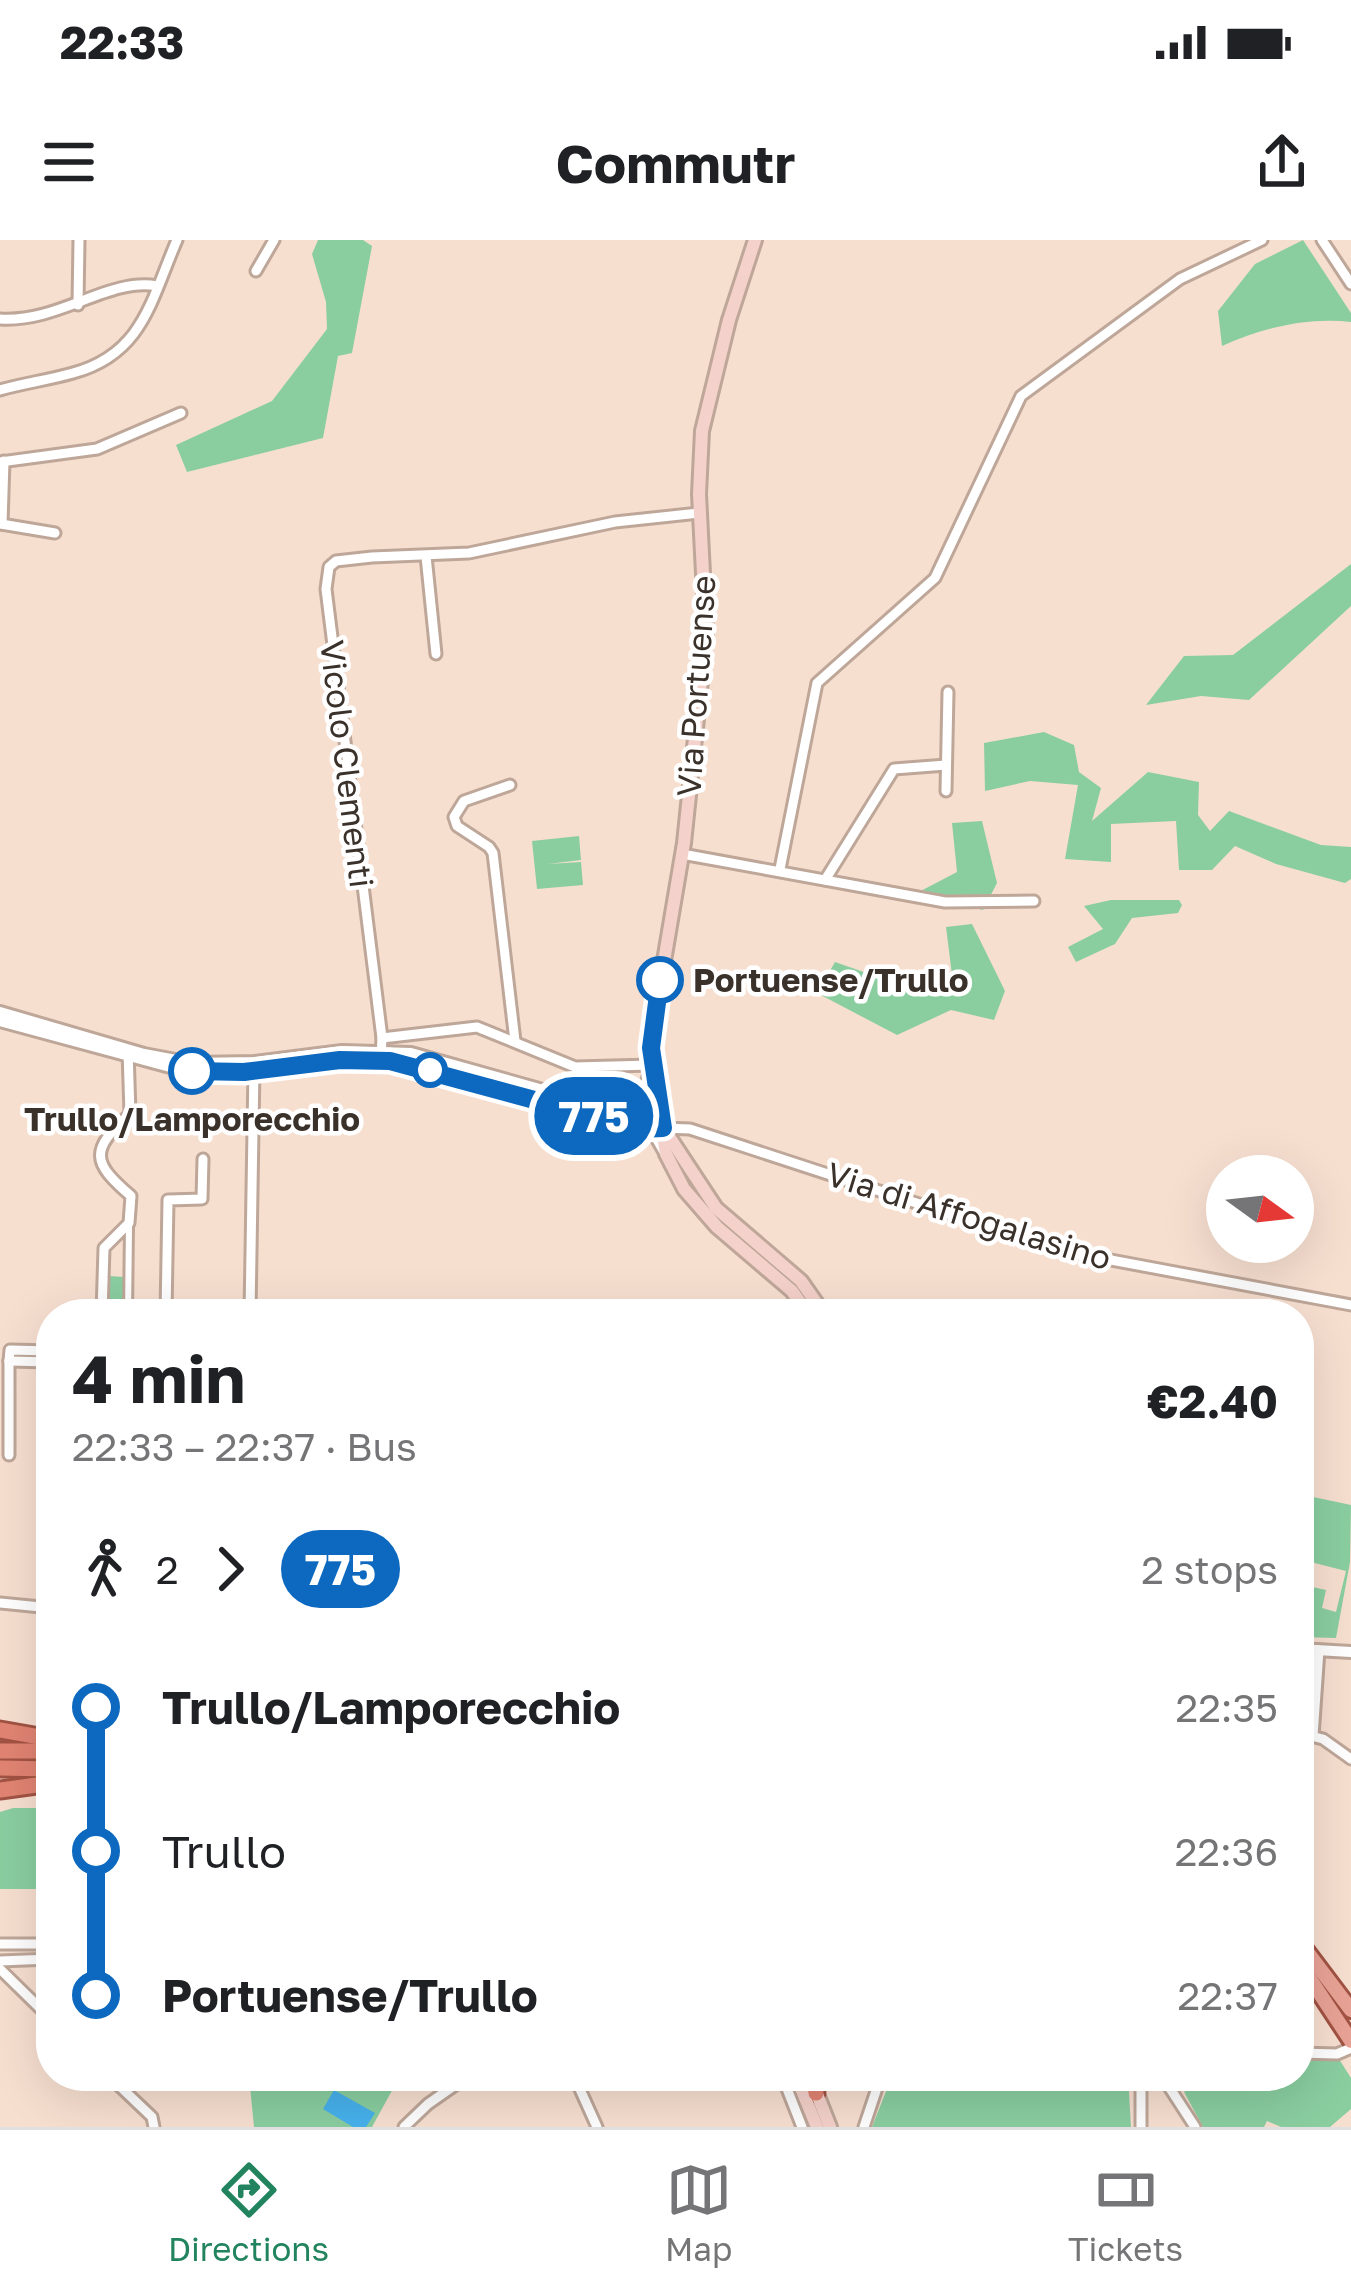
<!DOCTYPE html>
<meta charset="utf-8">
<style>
:root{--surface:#fff;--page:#f6f6f6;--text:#202124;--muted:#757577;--line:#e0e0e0;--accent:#21845e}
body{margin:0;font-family:"Golos Text",sans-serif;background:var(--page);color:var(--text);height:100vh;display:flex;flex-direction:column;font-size:45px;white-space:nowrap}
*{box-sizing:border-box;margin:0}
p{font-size:39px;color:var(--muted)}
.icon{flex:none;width:66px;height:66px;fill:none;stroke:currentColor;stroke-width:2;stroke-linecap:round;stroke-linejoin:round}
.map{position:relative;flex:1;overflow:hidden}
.panel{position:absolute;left:36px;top:1059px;width:1278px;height:792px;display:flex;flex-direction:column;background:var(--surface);border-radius:48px;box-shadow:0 12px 48px #0002}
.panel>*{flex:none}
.badge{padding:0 24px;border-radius:39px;font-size:42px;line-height:78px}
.needle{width:78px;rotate:105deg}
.controls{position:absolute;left:1206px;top:915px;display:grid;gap:24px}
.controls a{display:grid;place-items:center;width:108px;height:108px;border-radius:50%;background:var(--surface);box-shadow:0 12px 48px #0002;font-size:60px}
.map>.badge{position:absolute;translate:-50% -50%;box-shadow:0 0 0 6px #fff}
.legs{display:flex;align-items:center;gap:18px;height:132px;padding:0 36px;font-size:39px}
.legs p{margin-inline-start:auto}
.overview{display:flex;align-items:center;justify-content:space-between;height:204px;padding:0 36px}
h1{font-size:66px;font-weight:700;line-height:90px}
ul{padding:0 36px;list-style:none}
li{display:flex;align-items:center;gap:42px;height:144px;font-size:45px}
li i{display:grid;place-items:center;width:18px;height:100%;margin:0 15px;background:currentColor}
li i::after{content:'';width:30px;height:30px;margin:-15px;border:9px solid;border-radius:50%;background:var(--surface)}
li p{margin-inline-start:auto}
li:first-child i{background:linear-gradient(#0000 50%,currentColor 0)}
li:last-child i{background:linear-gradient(currentColor 50%,#0000 0)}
.status{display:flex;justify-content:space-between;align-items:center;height:84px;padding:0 60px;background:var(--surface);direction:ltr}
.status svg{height:33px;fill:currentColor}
header{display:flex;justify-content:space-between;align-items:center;height:156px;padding:0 36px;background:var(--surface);font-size:54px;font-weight:700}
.menu{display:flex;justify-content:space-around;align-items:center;height:168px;border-top:3px solid var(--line);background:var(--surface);font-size:33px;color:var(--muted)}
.menu a{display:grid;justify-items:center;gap:6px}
.menu .active{color:var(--accent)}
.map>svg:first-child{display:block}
</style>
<div class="status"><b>22:33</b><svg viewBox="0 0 49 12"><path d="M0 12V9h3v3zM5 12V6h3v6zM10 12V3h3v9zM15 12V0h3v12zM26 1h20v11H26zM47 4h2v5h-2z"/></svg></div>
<header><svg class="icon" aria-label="menu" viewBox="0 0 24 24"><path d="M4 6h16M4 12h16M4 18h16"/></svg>Commutr<svg class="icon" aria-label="share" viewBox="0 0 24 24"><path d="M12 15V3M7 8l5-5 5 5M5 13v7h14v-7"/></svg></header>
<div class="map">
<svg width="1351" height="1887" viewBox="0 0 1351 1887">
<rect width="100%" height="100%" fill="#f7dfd0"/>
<g fill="#8acea0">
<polygon points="318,0 363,0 372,6 352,113 338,116 323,198 187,232 176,205 272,161 327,89 326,62 312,14"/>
<path d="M1303,0L1351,73V82C1307,77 1262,88 1222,106L1218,71L1255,24Z"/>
<polygon points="1351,324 1351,366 1249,460 1201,456 1146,465 1184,416 1233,415"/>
<polygon points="1044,492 1074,505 1079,532 1101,548 1092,581 1148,532 1199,542 1198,575 1210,591 1229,571 1321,605 1351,607 1351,639 1345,643 1276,624 1235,606 1212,630 1179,630 1176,581 1111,584 1111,622 1065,619 1078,545 1030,541 985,551 984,503"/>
<polygon points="982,581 997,643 983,670 913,655 957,632 952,583"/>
<polygon points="579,596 581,620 548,624 581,622 583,645 537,649 532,601"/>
<polygon points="1111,660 1179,660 1182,665 1178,673 1132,678 1115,704 1076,722 1068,707 1103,689 1084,666"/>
<polygon points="972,684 1005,751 994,780 951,770 897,795 817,753 835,722 910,748 953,743 946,687"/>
<polygon points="107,1036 126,1037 126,1074 106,1074"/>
<polygon points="1299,1254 1351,1265 1350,1322 1336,1398 1299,1397 1299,1344 1326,1350 1322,1368 1336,1372 1346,1331 1299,1319"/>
<polygon points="13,1568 51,1568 51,1649 0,1649 0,1572"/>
<polygon points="1299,1815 1339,1819 1351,1838 1351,1869 1330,1887 1281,1887 1267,1881 1264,1887 1203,1887 1184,1852 1206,1836 1299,1836"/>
<polygon points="249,1836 400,1836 372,1887 254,1887"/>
<polygon points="892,1836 1128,1836 1131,1887 872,1887"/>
</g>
<polygon fill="#47b1ec" points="334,1850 375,1873 366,1887 353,1887 323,1869"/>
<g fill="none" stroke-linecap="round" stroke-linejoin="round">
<g stroke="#bea799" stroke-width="12">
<polyline id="pedestrian" points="128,1074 129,986"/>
</g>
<g stroke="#bea799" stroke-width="15">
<g id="minor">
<polyline points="1322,0 1351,44"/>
<polyline points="256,31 274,0"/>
<polyline points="78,65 79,0"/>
<path d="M0,79C59,83 109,37 157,46"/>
<path d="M0,150C24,143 49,140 73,133C143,114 151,60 177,0"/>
<polyline points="0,222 97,209 181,173"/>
<polyline points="1,284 55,293"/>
<polyline points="2,284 4,221"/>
<polyline points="426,316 436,414"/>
<polyline points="510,545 464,561 454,577 457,586 489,607 493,613 515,801"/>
<polyline points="946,551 948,452"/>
<polyline points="682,614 945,662 1034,661"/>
<polyline points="780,629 817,443 935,338 1021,156 1180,39 1262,0"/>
<polyline points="825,640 894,529 946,525"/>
<polyline points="382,798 477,787 575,827 652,825"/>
<polyline points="381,817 382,798 326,349 329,327 336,321 372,317 469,313 615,282 699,273"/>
<polyline points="663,888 690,889 1063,1011 1351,1065"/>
<path d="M102,1074L104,1008L129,983L131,956C91,922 90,910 130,874L128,810"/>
<polyline points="166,1074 168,960 202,959 203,919"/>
<polyline points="250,1074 254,827"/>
<polyline points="9,1121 10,1110 51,1111"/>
<polyline points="9,1121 51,1122"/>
<polyline points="9,1215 9,1121"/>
<polyline points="0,1363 51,1368"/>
<polyline points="1299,1493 1323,1499 1351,1519"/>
<polyline points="1313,1496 1319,1410"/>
<polyline points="0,1704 51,1704"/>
<polyline points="0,1721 51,1719"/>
<polyline points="0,1729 51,1779"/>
<polyline points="1299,1813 1337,1814 1351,1808"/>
<polyline points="109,1836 152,1877 154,1887"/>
<polyline points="574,1836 597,1887"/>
<polyline points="782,1836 802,1887"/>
<polyline points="1141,1836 1141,1887"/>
<polyline points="1162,1836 1195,1887"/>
<polyline points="404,1887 428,1864 468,1836"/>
<polyline points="864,1887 881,1836"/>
</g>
</g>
<g stroke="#bea799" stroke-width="16">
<g id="tertiary">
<polyline points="0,772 144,814 192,823 254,822 342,811 411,813 650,880 663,888"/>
<polyline points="0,781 185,831 234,832 353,819 399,823 642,889 656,897 664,911"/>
<polyline points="637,876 652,825"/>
<polyline points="1299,1409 1351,1412"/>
</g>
</g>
<g stroke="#bea799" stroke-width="18">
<g id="secondary">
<polyline points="755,0 729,80 702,191 699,254 706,393 684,603 653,786 652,825 666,914 684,949 717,987 792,1051 808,1074"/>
<polyline points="664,889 716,968 801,1041 824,1074"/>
<polyline points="796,1836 817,1887"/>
<polyline points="815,1849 830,1887"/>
</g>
</g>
<g stroke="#a25343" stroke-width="20">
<g id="primary">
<polyline points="1299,1701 1351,1770"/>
<polyline points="1299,1722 1351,1801"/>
</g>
</g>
<g stroke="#a25343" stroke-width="21">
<g id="trunk">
<polyline points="0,1490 51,1499"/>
<polyline points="0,1511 51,1511"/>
<polyline points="0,1528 51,1529"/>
<polyline points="0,1550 51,1543"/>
<polyline points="814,1836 816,1853"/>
</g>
</g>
<use href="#pedestrian" stroke="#fff" stroke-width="6"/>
<use href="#minor" stroke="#fff" stroke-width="9"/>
<use href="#tertiary" stroke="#fff" stroke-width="10"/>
<use href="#secondary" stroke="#f4d1ca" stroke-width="12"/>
<use href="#primary" stroke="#e9a396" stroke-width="14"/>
<use href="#trunk" stroke="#e28473" stroke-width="15"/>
</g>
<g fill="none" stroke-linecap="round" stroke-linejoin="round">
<g stroke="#fff" stroke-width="27">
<polyline id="line-1" points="192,831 244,832 340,820 390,821 642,889 663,888 651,808 660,740"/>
</g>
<use href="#line-1" stroke="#0c69bf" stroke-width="18"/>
</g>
<g fill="#fff" stroke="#0c69bf" stroke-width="6">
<circle cx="660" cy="740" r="21"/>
<circle cx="430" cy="830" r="15"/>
<circle cx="192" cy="831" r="21"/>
</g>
<g text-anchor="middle" stroke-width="9" stroke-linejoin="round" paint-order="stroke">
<g font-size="33" fill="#3a312b" stroke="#fff">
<text transform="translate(696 446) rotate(-86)" y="12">Via Portuense</text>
<text transform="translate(347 524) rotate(83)" y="12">Vicolo Clementi</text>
<text transform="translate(969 976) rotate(17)" y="12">Via di Affogalasino</text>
</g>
<g font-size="33" font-weight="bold" fill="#3a312b" stroke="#fff" text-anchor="start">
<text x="693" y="752">Portuense/Trullo</text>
<text x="192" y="891" text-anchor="middle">Trullo/Lamporecchio</text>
</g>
</g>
</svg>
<div class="controls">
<a><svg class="needle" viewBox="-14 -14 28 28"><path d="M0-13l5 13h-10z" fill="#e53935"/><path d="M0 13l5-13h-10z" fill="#757577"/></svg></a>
</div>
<b class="badge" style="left:594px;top:876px;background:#0c69bf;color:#fff">775</b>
<section class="panel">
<div class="overview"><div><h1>4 min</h1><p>22:33 – 22:37 · Bus</p></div><b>€2.40</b></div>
<div class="legs"><svg class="icon" aria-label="walk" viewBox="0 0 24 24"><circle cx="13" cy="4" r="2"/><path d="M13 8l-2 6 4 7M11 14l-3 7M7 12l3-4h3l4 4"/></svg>2<svg class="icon" aria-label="forward" viewBox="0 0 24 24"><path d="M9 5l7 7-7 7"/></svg><b class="badge" style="background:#0c69bf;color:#fff">775</b><p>2 stops</p></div>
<ul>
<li><i style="color:#0c69bf"></i><b>Trullo/Lamporecchio</b><p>22:35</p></li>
<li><i style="color:#0c69bf"></i><span>Trullo</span><p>22:36</p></li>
<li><i style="color:#0c69bf"></i><b>Portuense/Trullo</b><p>22:37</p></li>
</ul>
</section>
</div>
<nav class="menu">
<a class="active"><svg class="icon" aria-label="directions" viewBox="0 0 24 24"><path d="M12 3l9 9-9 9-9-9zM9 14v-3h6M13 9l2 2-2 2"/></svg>Directions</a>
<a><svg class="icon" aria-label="map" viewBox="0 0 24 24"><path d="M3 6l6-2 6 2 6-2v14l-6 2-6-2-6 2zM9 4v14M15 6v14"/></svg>Map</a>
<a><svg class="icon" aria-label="tickets" viewBox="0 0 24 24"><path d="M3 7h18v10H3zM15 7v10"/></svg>Tickets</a>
</nav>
